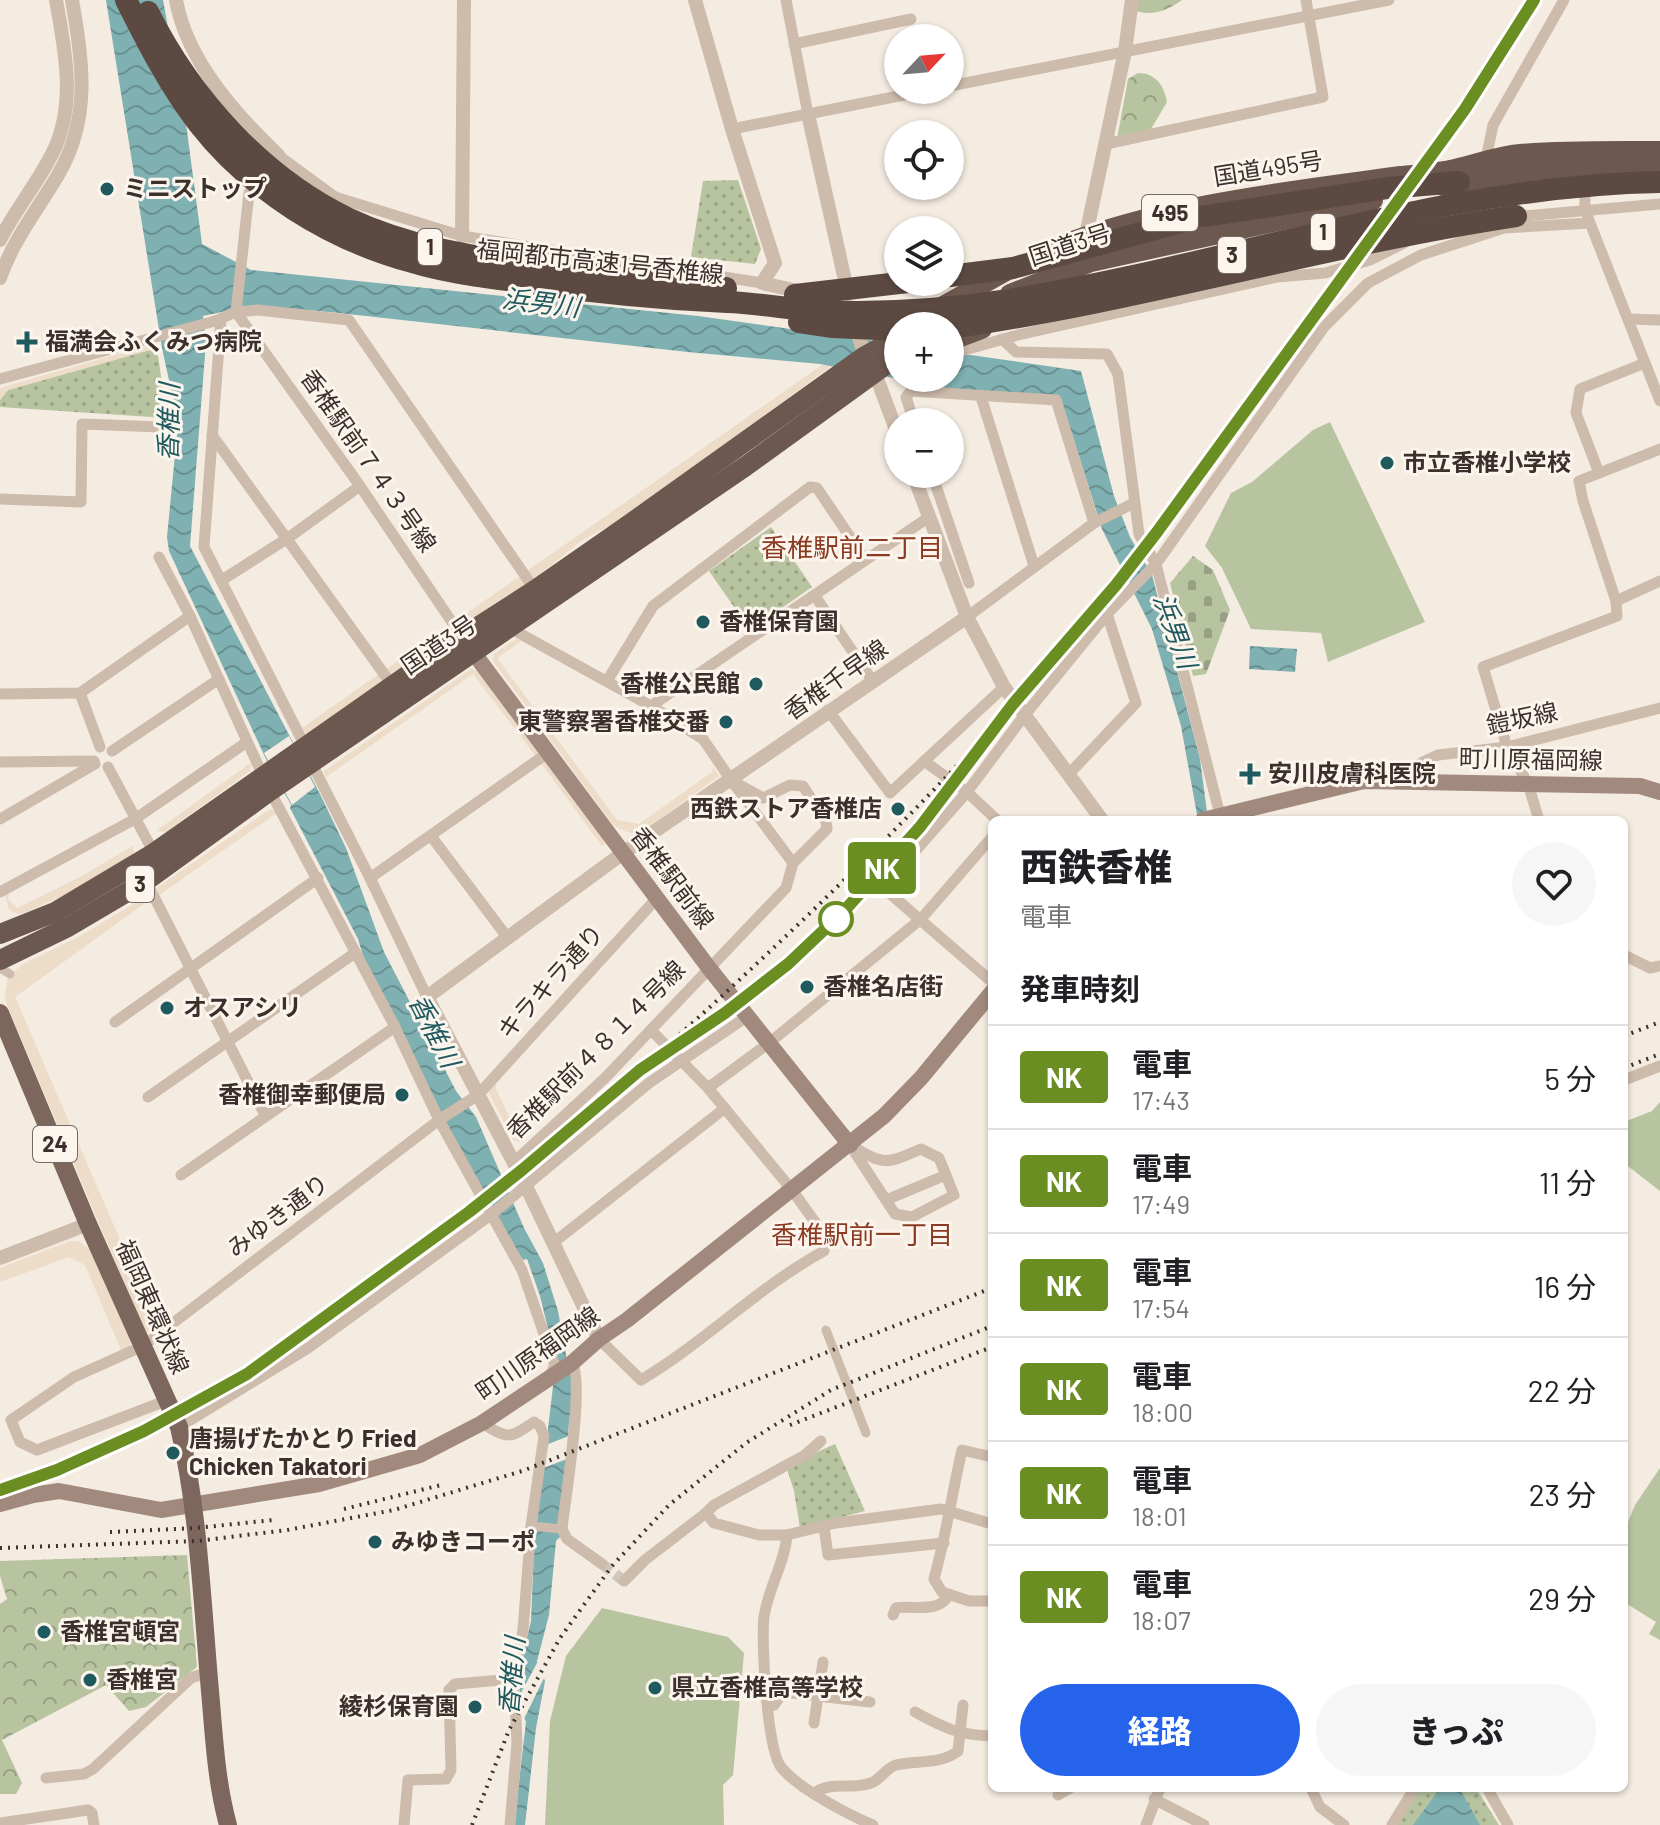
<!DOCTYPE html>
<html lang="ja">
<meta charset="utf-8">
<style>
:root{--surface:#fff;--page:#f6f6f6;--text:#202124;--muted:#757577;--line:#e0e0e0;--accent:#2563eb}
body{margin:0;font-family:Barlow,"Noto Sans JP",sans-serif;background:var(--page);color:var(--text);height:100vh;display:flex;flex-direction:column;font-size:30px;white-space:nowrap}
*{box-sizing:border-box;margin:0}
p{font-size:26px;color:var(--muted)}
.icon{flex:none;width:44px;height:44px;fill:none;stroke:currentColor;stroke-width:2;stroke-linecap:round;stroke-linejoin:round}
.map{position:relative;flex:1;overflow:hidden}
.side{position:absolute;left:988px;top:816px;width:640px;height:976px;display:flex;flex-direction:column;background:var(--surface);border-radius:12px;box-shadow:0 2px 6px #0004}
.side>*{flex:none}
.badge{padding:0 16px;border-radius:6px;font-size:28px;line-height:52px}
.needle{width:52px;rotate:64deg}
.tools{position:absolute;left:884px;top:24px;display:grid;gap:16px}
.tools a{display:grid;place-items:center;width:80px;height:80px;border-radius:50%;background:var(--surface);box-shadow:0 2px 6px #0004;font-size:40px}
.map>.badge{position:absolute;translate:-50% -50%;box-shadow:0 0 0 4px #fff}
h2{padding:0 32px;font-size:30px;line-height:72px}
.round{display:grid;place-items:center;flex:none;width:84px;height:84px;border-radius:42px;background:var(--page)}
.head{display:flex;align-items:center;justify-content:space-between;height:136px;padding:0 32px}
h1{font-size:38px;font-weight:800;line-height:60px}
.action{display:flex;gap:16px;margin-top:auto;padding:16px 32px}
.action a{flex:1;height:92px;border-radius:48px;background:var(--accent);color:#fff;font-size:32px;font-weight:800;line-height:92px;text-align:center}
.action a+a{background:var(--page);color:var(--text)}
ul{padding:0;list-style:none}
li{display:flex;align-items:center;gap:24px;height:104px;padding:0 32px;border-top:2px solid var(--line)}
li div{flex:1}
li b{display:block;font-size:30px}
li em{font-style:normal}
li .badge{min-width:88px;font-weight:700;text-align:center}
.map>svg:first-child{display:block}
</style>
<div class="map">
<svg width="1660" height="1825" viewBox="0 0 1660 1825">
<defs>
<pattern id="grass-dots" width="8" height="8" patternUnits="userSpaceOnUse" patternTransform="scale(2)"><rect width="8" height="8" fill="#b8c4a0"/><path d="M2 2h.1M6 6h.1" fill="none" stroke="#97a083" stroke-width="1.8" stroke-linecap="round"/></pattern>
<pattern id="forest-crowns" width="20" height="18" patternUnits="userSpaceOnUse" patternTransform="scale(2)"><rect width="20" height="18" fill="#b8c4a0"/><path d="M2 6a3 3 0 1 1 6 0M12 15a3 3 0 1 1 6 0" fill="none" stroke="#97a083"/></pattern>
<pattern id="cemetery-stones" width="16" height="16" patternUnits="userSpaceOnUse" patternTransform="scale(2)"><rect width="16" height="16" fill="#b8c4a0"/><path d="M2 7V4a2 2 0 0 1 4 0v3zM10 15v-3a2 2 0 0 1 4 0v3z" fill="#97a083"/></pattern>
<pattern id="water-waves" width="16" height="10" patternUnits="userSpaceOnUse" patternTransform="scale(2)"><rect width="16" height="10" fill="#7fb0b2"/><path d="M0 5q4-4 8 0t8 0" fill="none" stroke="#699091"/></pattern>
</defs>
<rect width="100%" height="100%" fill="#f4ebe1"/>
<g fill="url(#grass-dots)">
<polygon points="738,180 761,249 755,264 691,257 703,181"/>
<polygon points="157,348 167,418 0,407 0,400 8,390"/>
<polygon points="771,527 812,587 750,630 709,571"/>
<polygon points="835,1444 865,1511 800,1528 794,1491 786,1466"/>
<polygon points="1421,1788 1476,1788 1499,1825 1397,1825"/>
</g>
<g fill="url(#forest-crowns)">
<path d="M1128,0H1182C1166,11 1154,16 1135,11Z"/>
<path d="M1138,73C1156,73 1164,86 1167,102L1148,134L1117,139L1128,79Z"/>
<polygon points="187,1555 197,1667 146,1707 129,1711 106,1685 2,1740 22,1783 16,1794 0,1794 0,1604 7,1599 0,1576 0,1561"/>
</g>
<polygon fill="url(#cemetery-stones)" points="1193,556 1213,570 1230,610 1206,674 1193,676 1170,583"/>
<g fill="#b8c4a0">
<polygon points="1330,422 1425,622 1328,662 1321,633 1251,629 1222,568 1205,546 1231,493 1252,482 1313,430"/>
<polygon points="1660,1102 1660,1191 1624,1163 1624,1122 1652,1111"/>
<polygon points="1660,1468 1660,1640 1649,1634 1656,1622 1624,1602 1624,1532 1635,1505"/>
<polygon points="602,1608 728,1637 744,1653 733,1775 723,1785 724,1825 545,1825 550,1721 566,1656"/>
</g>
<g fill="#ecdcc8">
<polygon points="156,343 157,348 8,390 0,400 0,388"/>
<polygon points="852,344 852,351 623,518 581,541 525,586 465,624 459,623 457,620"/>
<polygon points="445,628 448,633 445,638 391,674 387,674 385,670"/>
<polygon points="516,639 522,641 497,658 617,820 639,824 712,772 713,767 719,776 639,834 627,832 613,825 493,661 494,654"/>
<polygon points="471,669 479,672 540,754 537,758 473,674 326,777 324,771"/>
<polygon points="379,674 382,681 314,732 307,734 302,728"/>
<polygon points="252,762 250,771 166,832 156,831"/>
<polygon points="545,762 546,763 607,842 602,846 541,763"/>
<polygon points="270,809 282,814 274,815 159,895 157,888"/>
<polygon points="133,846 134,853 130,859 85,886 24,913 19,914 9,910 5,894 9,893 8,899 17,908 80,877"/>
<polygon points="145,897 148,901 15,997 160,1332 154,1334 145,1332 7,1005 5,996 8,977 23,964 80,936"/>
<polygon points="496,1081 496,1089 519,1137 526,1138 519,1142 513,1140 488,1091"/>
<polygon points="70,1241 78,1241 91,1250 131,1338 130,1346 122,1352 85,1265 69,1257 0,1282 0,1268"/>
</g>
<g fill="url(#water-waves)">
<polygon points="106,0 163,0 187,131 202,244 251,270 698,316 898,344 898,378 950,378 950,352 1081,371 1114,496 1130,537 1152,575 1200,759 1208,820 1198,820 1181,726 1152,629 1102,529 1061,399 952,389 820,364 688,352 339,313 254,305 203,316 206,342 190,546 320,794 346,848 384,952 456,1091 476,1117 524,1228 543,1263 558,1311 567,1360 575,1380 569,1423 560,1537 556,1541 549,1615 537,1661 545,1681 536,1728 525,1825 514,1825 526,1722 519,1705 518,1676 531,1621 534,1547 556,1361 540,1296 527,1259 523,1260 486,1202 364,959 358,939 290,808 291,805 266,759 169,551 167,537 179,414 175,408 162,348"/>
<polygon points="1250,646 1297,649 1295,672 1249,669"/>
<polygon points="1444,1788 1461,1791 1480,1825 1413,1825 1438,1791"/>
</g>
<g fill="#f4ebe1">
<polygon points="289,736 315,787 292,805 264,753"/>
<polygon points="574,1434 575,1456 538,1470 543,1446"/>
<polygon points="544,1650 542,1661 546,1674 521,1725 515,1704"/>
</g>
<g fill="none" stroke-linecap="round" stroke-linejoin="round">
<polyline stroke="#cfc6bd" stroke-width="11" stroke-dasharray="11 5.5" stroke-linecap="butt" points="602,1564 624,1581"/>
<g stroke="#cdbbac" stroke-width="9">
<polyline points="0,968 10,974"/>
<polyline points="826,1330 866,1433"/>
<polyline points="531,1526 562,1529"/>
</g>
<g stroke="#cdbbac" stroke-width="11">
<polyline points="786,0 808,114"/>
<polyline points="794,44 911,19"/>
<polyline points="950,86 1389,0"/>
<polyline points="732,129 929,90"/>
<polyline points="1106,144 1323,97 1306,0"/>
<polyline points="1486,159 1493,125 1564,0"/>
<polyline points="275,162 279,156 335,197 462,236 762,283"/>
<polyline points="1585,187 1585,209 1590,223 1660,401"/>
<polyline points="1513,217 1660,204"/>
<polyline points="236,312 249,193 259,181"/>
<polyline points="236,312 360,486 462,637"/>
<polyline points="221,319 204,547 305,746"/>
<polyline points="1629,319 1660,320"/>
<polyline points="1002,339 1016,352 1107,354 1118,374 1139,534 1156,564 1220,815"/>
<polyline points="950,354 1018,335 1277,277 1325,273 1370,260 1404,243"/>
<polyline points="0,379 215,321 236,312 258,310 349,320 535,590"/>
<polyline points="981,397 1034,566"/>
<polyline points="914,422 906,397 911,391 1056,400 1094,523"/>
<polyline points="212,435 392,685"/>
<polyline points="1599,473 1576,413 1580,389 1645,363"/>
<polyline points="932,474 969,583"/>
<polyline points="0,499 81,502 82,424 160,427"/>
<polyline points="159,557 190,616 263,776"/>
<polyline points="222,580 288,538 360,486"/>
<polyline points="815,596 872,680"/>
<polyline points="1616,601 1660,581"/>
<polyline points="967,617 1094,523 1134,503"/>
<polyline points="510,628 651,706 703,739 731,780"/>
<polyline points="607,681 653,606 810,487 817,488 865,559"/>
<polyline points="80,693 100,747"/>
<polyline points="0,694 80,693 190,616"/>
<polyline points="651,706 929,517"/>
<polyline points="828,710 890,793 1004,687"/>
<polyline points="112,751 219,679"/>
<polyline points="924,761 967,792 997,820"/>
<polyline points="0,762 94,761"/>
<polyline points="312,764 370,878 427,997"/>
<polyline points="108,767 154,853"/>
<polyline points="1068,775 1136,703 1107,614"/>
<polygon points="731,780 763,798 790,785 803,786 826,821 827,829 793,863"/>
<polyline points="1400,780 1414,772 1421,763 1438,755 1507,747 1660,708"/>
<polyline points="270,791 395,1027 439,1120 522,1270 555,1366 549,1377"/>
<polyline points="0,819 95,764"/>
<polyline points="1539,820 1528,784 1507,747 1483,667 1617,616 1616,601 1583,501 1579,481 1660,449"/>
<polyline points="431,836 507,937"/>
<polyline points="370,878 549,752"/>
<polyline points="146,881 265,1115"/>
<polyline points="0,892 135,819 247,742"/>
<polyline points="1624,955 1650,968 1660,966"/>
<polyline points="992,982 887,891 888,882 967,792 1024,716 1107,614 1156,564 1324,327 1368,283 1421,255 1504,228 1590,223"/>
<polyline points="115,1022 318,878"/>
<polyline points="1624,1080 1660,1066"/>
<polyline points="708,1088 769,1043 921,919 992,837"/>
<polyline points="148,1097 355,953"/>
<path d="M850,1145C884,1165 884,1165 921,1149L939,1158L954,1195L912,1217L895,1214Z"/>
<polyline points="513,1163 605,1078 786,888 793,863"/>
<polyline points="181,1175 395,1027"/>
<polyline points="886,1200 946,1175"/>
<polyline points="553,1243 725,1108"/>
<path d="M599,1339L641,1380C705,1342 758,1287 824,1251L825,1236L792,1190L708,1088L651,1030"/>
<path d="M572,1363C585,1380 565,1501 562,1529L567,1539L602,1564"/>
<polyline points="168,1400 37,1450 20,1442 11,1420 74,1377 143,1346 439,1120 478,1095 657,898"/>
<path d="M482,1423C508,1439 509,1439 534,1422L540,1426L544,1436L531,1526L523,1630L514,1679L517,1743L510,1825"/>
<polyline points="179,1427 308,1348 492,1214 649,1083 748,1016"/>
<path d="M992,1457L962,1450C952,1493 946,1536 934,1579L942,1592L969,1601H992"/>
<polyline points="706,1513 714,1505 805,1455 821,1441"/>
<polyline points="824,1527 828,1555 944,1543"/>
<path d="M787,1535C785,1563 768,1588 764,1617C761,1642 767,1749 781,1767C797,1788 849,1815 873,1825"/>
<polyline points="624,1581 645,1560 706,1513 714,1523 759,1535 787,1535 836,1523 941,1509 992,1524"/>
<path d="M893,1615L896,1608C914,1605 940,1614 949,1594"/>
<polyline points="768,1707 774,1705 783,1692 870,1702"/>
<path d="M915,1712C944,1728 959,1735 992,1736"/>
<polyline points="814,1723 823,1662"/>
<polyline points="46,1778 84,1774 93,1769 191,1678 208,1672"/>
<polyline points="1311,1788 1320,1807 1344,1825"/>
<polyline points="1487,1788 1508,1825"/>
<path d="M815,1793C830,1781 852,1790 871,1783C880,1780 886,1768 896,1765C917,1760 941,1765 958,1751L963,1705"/>
<polyline points="1058,1795 1070,1788"/>
<polyline points="1154,1799 1204,1825"/>
<polyline points="0,1823 88,1810 92,1813 94,1825"/>
<polyline points="404,1825 408,1780 446,1779 451,1770 449,1690 455,1684 514,1679"/>
<polyline points="1146,1825 1160,1788"/>
<polyline points="1392,1825 1415,1788"/>
</g>
<g stroke="#cdbbac" stroke-width="14">
<path d="M176,0C187,61 235,114 279,156"/>
<polyline points="695,0 732,129 775,263 762,283 802,292"/>
<polyline points="808,114 848,294"/>
<polyline points="1086,235 1125,51 1132,0"/>
<polyline points="462,236 464,0"/>
<path d="M0,240C15,210 37,184 52,154C77,105 65,51 56,0"/>
<path d="M0,278C13,240 38,209 58,175C91,119 83,61 72,0"/>
<polyline points="854,322 865,356 875,373 898,435"/>
<polyline points="913,474 967,617 1004,687 1102,820"/>
<polyline points="0,1258 88,1224"/>
<polyline points="599,1339 526,1186 427,997 623,853 967,617"/>
</g>
<g stroke="#a18a7d" stroke-width="16">
<polyline points="467,644 709,968 850,1145"/>
<polyline points="1203,820 1364,781 1640,786 1660,792"/>
<polyline points="0,1504 33,1495 59,1491 161,1510 319,1484 420,1455 482,1423 572,1363 599,1339 627,1320 884,1116 921,1078 992,992"/>
</g>
<path stroke="#7d675c" stroke-width="18" d="M0,1013L88,1224L179,1427C199,1513 202,1602 210,1691C214,1736 216,1781 228,1825"/>
<g stroke="#6c584f" stroke-width="20">
<path d="M1443,186C1515,171 1587,166 1660,165"/>
<path d="M1051,249C1163,205 1283,192 1401,176C1419,174 1438,173 1455,169C1478,164 1497,156 1520,154C1567,150 1613,151 1660,151"/>
<polyline points="1010,294 1091,262 1373,200"/>
<polyline points="907,326 1008,270"/>
<polyline points="950,341 982,329"/>
<polyline points="0,934 55,912 154,853 462,637 535,590 627,526 865,356 898,338"/>
<polyline points="0,960 68,927 146,881 270,791 746,466 887,364 898,360"/>
</g>
<g stroke="#5c4a42" stroke-width="22">
<path d="M126,0C147,42 169,85 198,123C250,190 330,240 412,262C452,274 494,278 535,284C599,293 662,299 727,302C757,303 788,309 818,311C880,314 941,310 1002,301C1223,267 1435,186 1660,182"/>
<path d="M148,12C191,98 262,177 349,219C406,246 469,256 532,265C596,275 661,282 726,288"/>
<polyline points="950,276 1013,268 1199,217 1388,188 1459,182"/>
<polyline points="795,295 908,282"/>
<polyline points="799,322 833,327 898,330"/>
<path d="M950,328C1141,301 1325,245 1516,216"/>
</g>
<g stroke="#3b302b" stroke-width="4" stroke-dasharray="2 6" stroke-linecap="butt">
<polyline points="1433,154 1465,109 1534,0"/>
<path d="M693,1034C798,964 885,874 961,774"/>
<polyline points="1624,1036 1660,1022"/>
<polyline points="1624,1068 1660,1054"/>
<polyline points="790,1425 992,1347"/>
<path d="M0,1490C86,1460 171,1423 248,1373C309,1334 367,1288 426,1244C560,1144 686,1032 807,916C916,811 1024,700 1119,581C1195,486 1264,384 1335,286"/>
<polyline points="344,1509 445,1484"/>
<polyline points="110,1532 196,1528 273,1520"/>
<polyline points="0,1548 197,1541 287,1530 394,1510 522,1471 992,1288"/>
<polyline points="472,1825 509,1730 560,1638 612,1566 669,1505 746,1443 831,1390 992,1326"/>
</g>
</g>
<g fill="none" stroke-linecap="round" stroke-linejoin="round">
<g stroke="#fff" stroke-width="18">
<polyline id="line" points="0,1490 57,1470 144,1431 247,1374 469,1212 522,1170 640,1070 725,1013 788,964 844,911 920,827 1013,704 1116,585 1157,532 1465,109 1534,0"/>
</g>
<use href="#line" stroke="#6b8e23" stroke-width="12"/>
</g>
<g fill="#1f5a5e" stroke="#fbf5ee" stroke-width="3">
<circle cx="107" cy="189" r="8"/>
<path d="M23 330h8v8h8v8h-8v8h-8v-8h-8v-8h8z"/>
<circle cx="1387" cy="463" r="8"/>
<circle cx="703" cy="622" r="8"/>
<circle cx="756" cy="684" r="8"/>
<circle cx="726" cy="722" r="8"/>
<path d="M1246 762h8v8h8v8h-8v8h-8v-8h-8v-8h8z"/>
<circle cx="898" cy="809" r="8"/>
<circle cx="807" cy="987" r="8"/>
<circle cx="167" cy="1008" r="8"/>
<circle cx="402" cy="1095" r="8"/>
<circle cx="173" cy="1453" r="8"/>
<circle cx="375" cy="1542" r="8"/>
<circle cx="44" cy="1632" r="8"/>
<circle cx="90" cy="1680" r="8"/>
<circle cx="655" cy="1688" r="8"/>
<circle cx="475" cy="1707" r="8"/>
</g>
<circle fill="#fff" stroke="#6b8e23" stroke-width="4" cx="836" cy="919" r="16"/>
<g text-anchor="middle" stroke-width="6" stroke-linejoin="round" paint-order="stroke">
<g fill="#fbf5ee" stroke="#756b66" stroke-width="2">
<rect x="1142" y="195" width="56" height="36" rx="6"/>
<rect x="1311" y="214" width="24" height="36" rx="6"/>
<rect x="418" y="229" width="24" height="36" rx="6"/>
<rect x="1218" y="237" width="28" height="36" rx="6"/>
<rect x="126" y="866" width="28" height="36" rx="6"/>
<rect x="33" y="1126" width="44" height="36" rx="6"/>
</g>
<g font-size="22" font-weight="bold" fill="#3b302b">
<text x="1170" y="221">495</text>
<text x="1323" y="240">1</text>
<text x="430" y="255">1</text>
<text x="1232" y="263">3</text>
<text x="140" y="892">3</text>
<text x="55" y="1152">24</text>
</g>
<g font-size="24" fill="#3b302b" stroke="#fbf5ee">
<text transform="translate(1268 169) rotate(-9)" y="8">国道495号</text>
<text transform="translate(1070 245) rotate(-18)" y="8">国道3号</text>
<text transform="translate(600 262) rotate(6)" y="8">福岡都市高速1号香椎線</text>
<text transform="translate(368 461) rotate(55)" y="8">香椎駅前７４３号線</text>
<text transform="translate(439 645) rotate(-34)" y="8">国道3号</text>
<text transform="translate(836 680) rotate(-35)" y="8">香椎千早線</text>
<text transform="translate(1522 719) rotate(-12)" y="8">鎧坂線</text>
<text transform="translate(1531 760) rotate(1)" y="8">町川原福岡線</text>
<text transform="translate(672 878) rotate(53)" y="8">香椎駅前線</text>
<text transform="translate(551 982) rotate(-48)" y="8">キラキラ通り</text>
<text transform="translate(596 1050) rotate(-45)" y="8">香椎駅前４８１４号線</text>
<text transform="translate(278 1216) rotate(-37)" y="8">みゆき通り</text>
<text transform="translate(152 1307) rotate(66)" y="8">福岡東環状線</text>
<text transform="translate(538 1354) rotate(-35)" y="8">町川原福岡線</text>
</g>
<g font-size="24" font-weight="bold" fill="#3b302b" stroke="#fbf5ee" text-anchor="start">
<text x="123" y="197">ミニストップ</text>
<text x="45" y="350">福満会ふくみつ病院</text>
<text x="1403" y="471">市立香椎小学校</text>
<text x="719" y="630">香椎保育園</text>
<text x="740" y="692" text-anchor="end">香椎公民館</text>
<text x="710" y="730" text-anchor="end">東警察署香椎交番</text>
<text x="1268" y="782">安川皮膚科医院</text>
<text x="882" y="817" text-anchor="end">西鉄ストア香椎店</text>
<text x="823" y="995">香椎名店街</text>
<text x="183" y="1016">オスアシリ</text>
<text x="386" y="1103" text-anchor="end">香椎御幸郵便局</text>
<text x="189" y="1447">唐揚げたかとり Fried<tspan x="189" dy="28">Chicken Takatori</tspan></text>
<text x="391" y="1550">みゆきコーポ</text>
<text x="60" y="1640">香椎宮頓宮</text>
<text x="106" y="1688">香椎宮</text>
<text x="671" y="1696">県立香椎高等学校</text>
<text x="459" y="1715" text-anchor="end">綾杉保育園</text>
</g>
<g font-size="26" font-style="italic" fill="#1f5a5e" stroke="#fbf5ee">
<text transform="translate(541 303) rotate(7)" y="9">浜男川</text>
<text transform="translate(169 422) rotate(-89)" y="9">香椎川</text>
<text transform="translate(1175 631) rotate(70)" y="9">浜男川</text>
<text transform="translate(434 1031) rotate(63)" y="9">香椎川</text>
<text transform="translate(512 1676) rotate(-85)" y="9">香椎川</text>
</g>
<g font-size="26" fill="#8c3b22" stroke="#fbf5ee">
<text x="852" y="557">香椎駅前二丁目</text>
<text x="862" y="1244">香椎駅前一丁目</text>
</g>
</g>
</svg>
<div class="tools">
<a><svg class="needle" viewBox="-14 -14 28 28"><path d="M0-13l5 13h-10z" fill="#e53935"/><path d="M0 13l5-13h-10z" fill="#757577"/></svg></a>
<a><svg class="icon" aria-label="locate" viewBox="0 0 24 24"><circle cx="12" cy="12" r="6"/><path d="M12 2v4M12 18v4M2 12h4M18 12h4"/></svg></a>
<a><svg class="icon" aria-label="layers" viewBox="0 0 24 24"><path d="M12 4l9 5-9 5-9-5zM3 14l9 5 9-5"/></svg></a>
<a>+</a>
<a>−</a>
</div>
<b class="badge" style="left:882px;top:868px;background:#6b8e23;color:#fff">NK</b>
<section class="side">
<div class="head"><div><h1>西鉄香椎</h1><p>電車</p></div><a class="round"><svg class="icon" aria-label="heart" viewBox="0 0 24 24"><path d="M12 20l-8-8c-3-5 5-10 8-4 3-6 11-1 8 4z"/></svg></a></div>
<h2>発車時刻</h2>
<ul>
<li><span class="badge" style="background:#6b8e23;color:#fff">NK</span><div><b>電車</b><p>17:43</p></div><em>5 分</em></li>
<li><span class="badge" style="background:#6b8e23;color:#fff">NK</span><div><b>電車</b><p>17:49</p></div><em>11 分</em></li>
<li><span class="badge" style="background:#6b8e23;color:#fff">NK</span><div><b>電車</b><p>17:54</p></div><em>16 分</em></li>
<li><span class="badge" style="background:#6b8e23;color:#fff">NK</span><div><b>電車</b><p>18:00</p></div><em>22 分</em></li>
<li><span class="badge" style="background:#6b8e23;color:#fff">NK</span><div><b>電車</b><p>18:01</p></div><em>23 分</em></li>
<li><span class="badge" style="background:#6b8e23;color:#fff">NK</span><div><b>電車</b><p>18:07</p></div><em>29 分</em></li>
</ul>
<div class="action"><a>経路</a><a>きっぷ</a></div>
</section>
</div>
